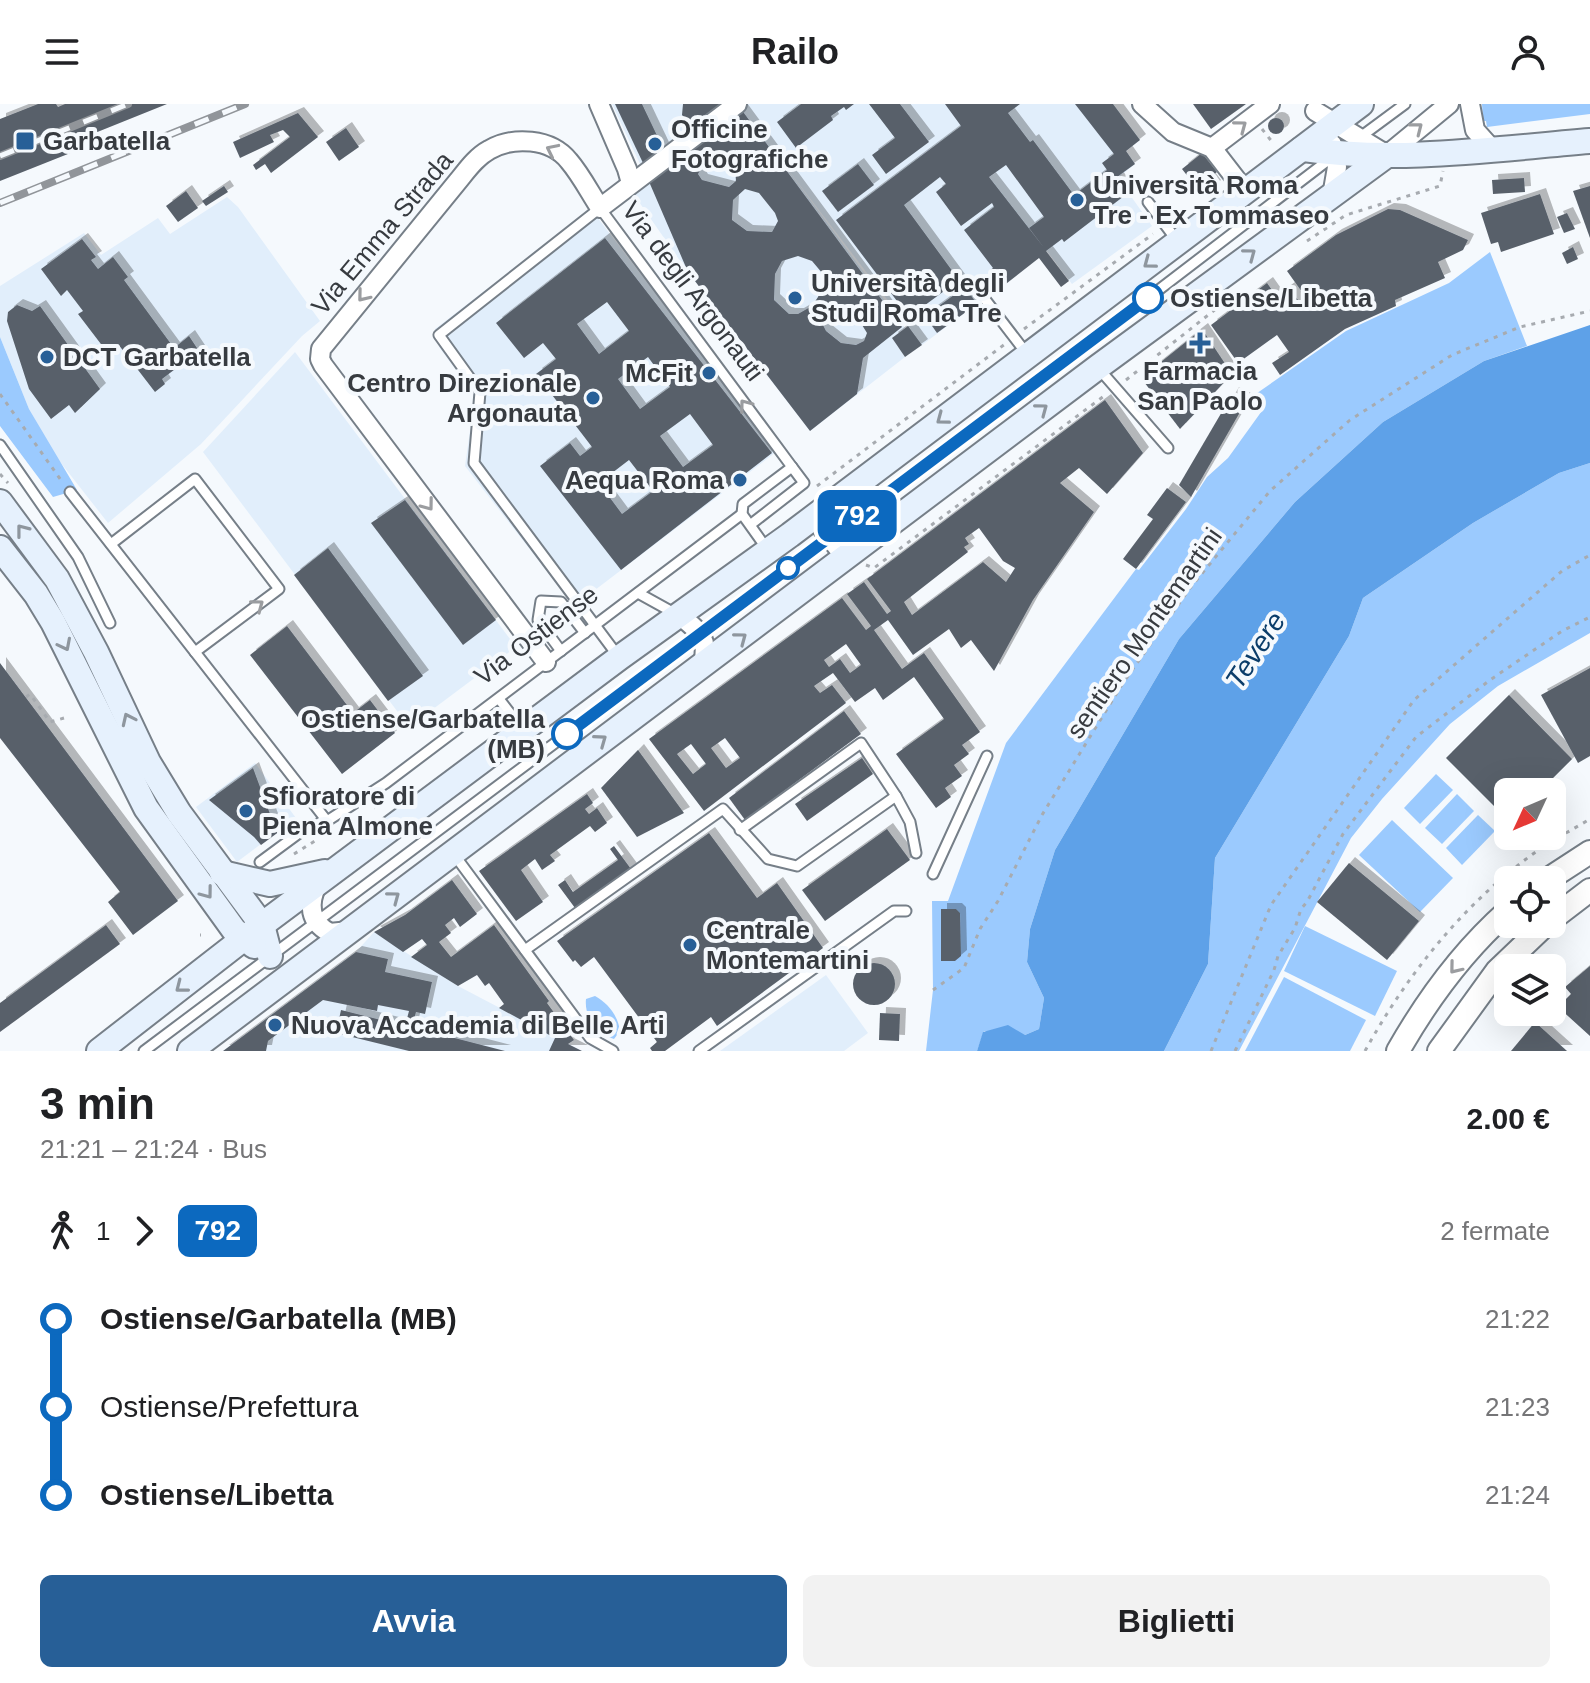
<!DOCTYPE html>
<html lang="it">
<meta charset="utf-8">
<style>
:root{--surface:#fff;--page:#f2f2f2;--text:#202124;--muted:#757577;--accent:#275f97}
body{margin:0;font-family:Arial,sans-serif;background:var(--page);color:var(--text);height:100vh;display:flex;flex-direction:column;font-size:30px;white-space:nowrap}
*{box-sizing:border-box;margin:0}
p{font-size:26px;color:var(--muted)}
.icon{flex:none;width:44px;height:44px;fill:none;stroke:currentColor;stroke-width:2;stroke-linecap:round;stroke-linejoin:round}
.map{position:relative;height:947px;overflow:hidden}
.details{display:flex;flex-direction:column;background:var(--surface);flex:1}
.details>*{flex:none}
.badge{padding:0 16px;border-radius:12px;font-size:28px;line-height:52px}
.needle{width:52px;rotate:226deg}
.controls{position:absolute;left:1494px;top:674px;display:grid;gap:16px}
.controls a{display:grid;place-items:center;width:72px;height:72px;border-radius:12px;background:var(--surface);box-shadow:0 8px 32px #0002;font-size:40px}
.map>.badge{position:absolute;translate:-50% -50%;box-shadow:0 0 0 4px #fff}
.legs{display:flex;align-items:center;gap:12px;height:88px;padding:0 40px;font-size:26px}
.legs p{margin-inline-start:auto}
.overview{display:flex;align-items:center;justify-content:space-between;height:136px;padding:0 40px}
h1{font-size:44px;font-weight:700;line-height:60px}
.primary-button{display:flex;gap:16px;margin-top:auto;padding:16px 40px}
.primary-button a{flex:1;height:92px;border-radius:12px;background:var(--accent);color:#fff;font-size:32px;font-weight:700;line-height:92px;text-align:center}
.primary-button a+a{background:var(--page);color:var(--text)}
ul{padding:0 40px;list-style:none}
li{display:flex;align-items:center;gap:28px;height:88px;font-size:30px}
li i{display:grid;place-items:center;width:12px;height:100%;margin:0 10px;background:currentColor}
li i::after{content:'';width:20px;height:20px;margin:-10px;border:6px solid;border-radius:50%;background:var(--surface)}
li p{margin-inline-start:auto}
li:first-child i{background:linear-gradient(#0000 50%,currentColor 0)}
li:last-child i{background:linear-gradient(currentColor 50%,#0000 0)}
header{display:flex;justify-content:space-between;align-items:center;height:104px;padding:0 40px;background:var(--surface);font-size:36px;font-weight:700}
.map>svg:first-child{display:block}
</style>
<header><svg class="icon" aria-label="menu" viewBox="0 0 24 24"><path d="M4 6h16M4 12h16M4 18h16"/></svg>Railo<svg class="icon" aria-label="person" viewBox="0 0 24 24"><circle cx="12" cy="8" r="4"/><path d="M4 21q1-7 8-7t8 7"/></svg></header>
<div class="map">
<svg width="1590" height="947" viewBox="0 0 1590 947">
<defs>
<filter id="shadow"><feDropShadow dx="6" dy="-6" stdDeviation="0" flood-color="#0004"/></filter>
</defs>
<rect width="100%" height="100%" fill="#f5f9fd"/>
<g fill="#e1eefb">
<polygon points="612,0 720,0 640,60"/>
<polygon points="748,0 1113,0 1140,36 1126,47 1135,60 1118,74 1152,122 1072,180 1047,147 922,241 780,55 905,224 892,234 905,253 810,327 685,164 630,85"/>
<polygon points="227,93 238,103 320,217 302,232 201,340 108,419 57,354 29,305 0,233 0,182 84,129 101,151 158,114 170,130"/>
<polygon points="591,105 776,348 574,502 465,362 475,292 439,243 435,225"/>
<polygon points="295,248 516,543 409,623 203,348"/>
<polygon points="255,659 296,714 237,758 196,703"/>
<polygon points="374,828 458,882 582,947 223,947 356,848"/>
<polygon points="826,871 868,929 844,947 720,947"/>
</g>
<g fill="#9bcafe">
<polygon points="1482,0 1590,0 1590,10 1487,23 1486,17 1483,17"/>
<polygon points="1490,148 1527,242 1484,257 1383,318 1295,398 1179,535 1055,746 1030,825 1027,858 1044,894 1039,925 1025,931 984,927 977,947 926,947 933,886 932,797 948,797 1006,639 1136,465 1139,466 1186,405 1207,373 1228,354 1264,304 1250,294 1346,227 1449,179"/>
<polygon points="0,233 29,305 77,386 53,393 0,322"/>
<polygon points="1590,359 1590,529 1498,582 1450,620 1382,695 1351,734 1239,947 1164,947 1208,860 1215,754 1349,532 1363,494 1473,419 1559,369"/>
<polygon points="1436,670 1453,686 1420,720 1404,704"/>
<polygon points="1457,690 1474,707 1442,740 1425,724"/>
<polygon points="1478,711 1495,727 1462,761 1446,744"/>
<polygon points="1392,716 1453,774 1420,808 1359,751"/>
<polygon points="1305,822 1397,867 1375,912 1284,867"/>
<polygon points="1284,873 1366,916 1350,947 1245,947"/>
<path d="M595,892C608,899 618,912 620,927L614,935C597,930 584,913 586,895Z"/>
</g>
<polygon fill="#5ea1e8" points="1590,221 1590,359 1559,369 1473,419 1363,494 1349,532 1215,754 1208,860 1164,947 977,947 983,928 1008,921 1025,931 1039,925 1044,894 1027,858 1030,825 1055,746 1179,535 1295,398 1383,318 1484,257"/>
<g fill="#59616b" fill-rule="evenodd" filter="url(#shadow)">
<polygon points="38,0 56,0 58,3 65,0 167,0 75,37 78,46 0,77 0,15"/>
<polygon points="615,0 642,0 663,44 643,59"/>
<polygon points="683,0 720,0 692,22 682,11"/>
<polygon points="801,0 854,0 846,6 844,3 831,12 833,16 796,44 777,18"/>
<polygon points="869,0 900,0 929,38 886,70 872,51 895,34"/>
<path d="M945,0H1020L1008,9L1030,38L1033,36L1074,91L1107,66L1102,59L1114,50L1075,0H1113L1140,36L1126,47L1135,60L1117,73L1128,89L1064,138L1062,135L1046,147L1069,177L1061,183L1039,154L1002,183L989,167L993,164L964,126L994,103L992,99L961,122L936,88L946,80L940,73L904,101L959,176L909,213L836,116L961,22ZM1006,61L1044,113L1029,124L1045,145L989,73Z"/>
<polygon points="1193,0 1246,0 1211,25"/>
<path d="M741,5L902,223L863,254L857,290L810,327L688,168L647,73ZM720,49L727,50L735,64L736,77L729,83L702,76L698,70L703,61ZM745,85L759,89L775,109L778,117L772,128L747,127L732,116L733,96ZM798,152L812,157L823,170L824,176L818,193L812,202L798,210H789L774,196L775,170L782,157ZM846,203L854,208L867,229L864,237L856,241L841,239L826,227L822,219L828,206Z"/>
<polygon points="298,9 318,33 271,69 265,60 256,66 253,61 290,33 283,26 270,31 274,38 240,54 233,38"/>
<circle cx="1276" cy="22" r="8"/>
<polygon points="346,24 359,43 339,57 326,38"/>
<polygon points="1202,49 1217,68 1209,74 1215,82 1203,92 1182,65"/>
<polygon points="858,60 874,81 838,108 822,87"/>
<polygon points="1524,74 1525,88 1493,90 1492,76"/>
<polygon points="224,82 228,88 206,102 202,97"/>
<polygon points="1590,82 1590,134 1573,87"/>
<polygon points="186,87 198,104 178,118 166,102"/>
<polygon points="1540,90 1554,130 1501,148 1498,138 1491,140 1481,109"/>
<polygon points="1388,105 1400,106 1468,136 1463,146 1438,158 1445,174 1395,196 1396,202 1345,225 1280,271 1272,259 1289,248 1277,231 1238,259 1211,221 1267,179 1277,193 1289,184 1301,200 1307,195 1287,167 1336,131"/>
<polygon points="1567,109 1575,125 1564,129 1557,113"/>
<path d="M605,134L772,349L621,466L540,362L570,339L580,352L592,343L536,270L556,255L543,239L524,254L496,219ZM607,198L629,227L599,250L577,220ZM648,253L670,283L640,305L618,275ZM690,310L713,341L683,363L660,332ZM629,356L653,387L622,410L599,379Z"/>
<polygon points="82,135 96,153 91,156 98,165 113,153 128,173 124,176 174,244 189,232 199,247 162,275 165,280 155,288 118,240 107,248 78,210 83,207 67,186 61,192 41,165"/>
<polygon points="1573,143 1578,155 1567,160 1562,149"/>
<polygon points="965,183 977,200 937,229 925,212"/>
<polygon points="17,201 32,207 40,202 100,285 75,309 69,301 51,315 29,285 7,217 8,208"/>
<polygon points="908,222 922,241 905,253 892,234"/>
<polygon points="1202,225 1232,270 1180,325 1141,274"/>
<polygon points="1233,289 1247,296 1191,393 1179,381"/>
<path d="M1105,296L1143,349L1107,390L1079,364L1060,379L1094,408L1033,496L994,567L971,536L961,544L949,525L913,551L888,516L874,526L902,565L924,549L980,628L962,641L969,650L954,661L962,672L945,684L951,693L936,704L896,650L944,615L914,573L883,596L875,584L855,598L833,569L814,582L820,589L832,581L846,599L704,707L649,635L842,494L866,526L871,522L847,490L864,478L887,510L891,507L867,475ZM979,424L1003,457L1015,464L1006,478L983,458L912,511L904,498L968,448L964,443L969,440L965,434ZM846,540L861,561L850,569L840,555L829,563L824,556ZM725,634L740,654L726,664L711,644ZM691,640L706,660L693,670L677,650Z"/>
<polygon points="1167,384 1186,398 1136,465 1123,455 1153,415 1147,411"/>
<polygon points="405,396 496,516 463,541 371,419"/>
<polygon points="328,444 423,572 388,597 294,471"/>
<polygon points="287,522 353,609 370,596 395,629 342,670 250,551"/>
<polygon points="0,559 178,797 133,831 108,798 120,788 0,634"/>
<polygon points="1590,564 1590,652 1578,659 1541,591"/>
<polygon points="1509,591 1572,655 1539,688 1508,688 1508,716 1446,654"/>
<polygon points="844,607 861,630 745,716 729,694"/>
<polygon points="638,646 684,709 637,733 601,684"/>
<polygon points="862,654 873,670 807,717 795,700"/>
<polygon points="253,664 273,718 280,727 261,741 254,733 209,696"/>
<polygon points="587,690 593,699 585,705 589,710 597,704 607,719 595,728 590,722 550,751 555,757 542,766 535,755 521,766 543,798 516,817 479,767"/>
<polygon points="887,725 910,756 825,817 802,786"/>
<polygon points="709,729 757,794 777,779 823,844 717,922 711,913 665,947 652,947 650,944 657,938 594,853 581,863 575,856 573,858 557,837"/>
<polygon points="614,742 631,765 575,804 558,781 565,776 573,788 618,756 610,745"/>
<polygon points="1349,759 1419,817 1387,856 1317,798"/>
<polygon points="452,776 477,810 460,823 454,814 445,821 451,829 439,838 451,853 494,821 549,897 547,899 574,936 568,940 582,947 549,947 555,934 499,904 504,900 489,879 485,882 477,871 458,882 411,853 427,841 422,835 403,848 374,828 405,811"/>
<polygon points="941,805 956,805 960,809 961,852 955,857 941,857"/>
<polygon points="106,821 120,840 0,928 0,899"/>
<polygon points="356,848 388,855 385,868 432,878 425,910 416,908 412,923 505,947 409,947 336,929 341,906 405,922 409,907 378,901 377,907 323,896 268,937 266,947 223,947"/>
<circle cx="874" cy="880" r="21"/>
<polygon points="1590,862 1590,932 1558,903 1571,890 1565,883"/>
<polygon points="880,909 900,910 899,937 879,936"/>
<polygon points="1535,918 1567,947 1511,947"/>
</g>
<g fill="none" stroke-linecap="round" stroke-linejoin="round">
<g stroke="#767f88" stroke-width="13">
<g id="service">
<polyline points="1359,34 1405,0"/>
<polyline points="1148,98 1178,138"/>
<polyline points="984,194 1027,250"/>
<polyline points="1100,266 1168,344"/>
<polyline points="0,341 78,453 110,519"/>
<polyline points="70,388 327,717"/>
<polyline points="750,421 804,379 792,363 743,400 742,410 767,445"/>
<polyline points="111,440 195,375 279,485 195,548"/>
<polyline points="638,489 676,510"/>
<polyline points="561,547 538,516 541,497 561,498 585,529"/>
<polyline points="618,552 474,359 480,288 439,231 600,104 792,363"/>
<polyline points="499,595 523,626"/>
<polyline points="740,726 861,639 896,692 910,718 916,749"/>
<polyline points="453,749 590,934 613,947"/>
<polyline points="260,758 306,724 327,717 386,679 742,410"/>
<polyline points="933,770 987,652"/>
<polyline points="525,846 723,705 768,755 797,762 896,692"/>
<polyline points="144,947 1122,214 1331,54"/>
<polyline points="699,947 894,807 906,807"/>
</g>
</g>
<g stroke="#767f88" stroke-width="22">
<g id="minor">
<polyline points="599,0 627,65 631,79"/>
<polyline points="1142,0 1173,28 1212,44 1246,88"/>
<polyline points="1470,0 1475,26 1492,45"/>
<polyline points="1315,7 1387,51 1449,0"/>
<polyline points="1212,44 1270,0"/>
<polyline points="1332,92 1337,63 1332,40"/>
<polyline points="813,413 846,454"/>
<path d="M679,511C700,528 709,533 703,561"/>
<path d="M546,558L323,261L320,255L321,245L458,77C467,66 476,53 489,46C513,32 551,34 569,57C581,71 590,89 600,104L737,0"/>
<path d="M317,781C308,800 309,818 330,829L349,827"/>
</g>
</g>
<g stroke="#767f88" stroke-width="26">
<g id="tertiary">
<polyline points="1547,776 1590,748"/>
<polyline points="1552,815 1590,786"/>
<path d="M1398,947C1427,896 1464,846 1508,807"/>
<polyline points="1439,947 1497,867 1546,820"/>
</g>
</g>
<g stroke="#767f88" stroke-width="28">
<g id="secondary">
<path d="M1302,45C1396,59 1495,45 1590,37"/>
<polyline points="0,398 57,475 96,548 148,658 179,709 262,821 270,852"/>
<polyline points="0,444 36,490 53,518 146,704 234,826 254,842"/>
<polyline points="222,769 270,780 325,768"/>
<polyline points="99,947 243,835 619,554 790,431 1361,0"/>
<polyline points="190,947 1098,263 1387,51"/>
</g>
</g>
<g stroke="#a7abb0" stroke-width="3" stroke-dasharray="4 6" stroke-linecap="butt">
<polyline points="1262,25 1273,39"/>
<polyline points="1307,137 1346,111 1440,82 1443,67"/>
<polyline points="1024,225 1153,130"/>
<polyline points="1126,276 1236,189"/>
<polyline points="0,290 63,379"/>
<polyline points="0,370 8,379"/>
<polyline points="817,382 1005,240"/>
<polyline points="866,461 874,464 1104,292"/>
<polyline points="26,593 30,590 50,618 64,614"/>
<polyline points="374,704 412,681"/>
<polyline points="294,750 318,735"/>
<polyline points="200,831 201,831"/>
<polyline points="933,886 964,864 980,825 998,797 1042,711 1123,579 1190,484 1270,387 1350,316 1452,251 1520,223 1590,207"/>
<polyline points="1211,947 1271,801 1414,596 1562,467 1590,451"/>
<polyline points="1235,947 1274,866 1278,852 1295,824 1301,805 1307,798 1343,730 1416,633 1490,576 1562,527 1590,513"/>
<path d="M1365,947C1408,869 1464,799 1537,747C1554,735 1572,726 1590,715"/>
</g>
<use href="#service" stroke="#fff" stroke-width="9"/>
<use href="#minor" stroke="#fff" stroke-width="18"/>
<use href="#tertiary" stroke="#fff" stroke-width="22"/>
<use href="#secondary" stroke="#e6f1fd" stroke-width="24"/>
<g stroke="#91959a" stroke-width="8">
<g id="rail">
<polyline points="0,52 128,0"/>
<polyline points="0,99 245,0"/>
</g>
</g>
<use href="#rail" stroke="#f5f9fd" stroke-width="5" stroke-dasharray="15" stroke-linecap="butt"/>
</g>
<defs><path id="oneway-chevron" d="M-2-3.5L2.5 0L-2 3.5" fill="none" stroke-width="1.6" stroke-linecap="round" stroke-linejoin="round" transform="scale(2)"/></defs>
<g stroke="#9b9da0">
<use href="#oneway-chevron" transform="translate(1241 22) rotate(-37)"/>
<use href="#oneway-chevron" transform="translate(1417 24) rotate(-38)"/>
<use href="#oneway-chevron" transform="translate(552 46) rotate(-154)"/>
<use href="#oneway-chevron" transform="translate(363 192) rotate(129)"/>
<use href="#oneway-chevron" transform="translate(745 301) rotate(-127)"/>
<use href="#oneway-chevron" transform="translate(428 401) rotate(53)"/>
<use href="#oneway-chevron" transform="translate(258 501) rotate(-37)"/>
<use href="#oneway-chevron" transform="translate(1455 864) rotate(129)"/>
</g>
<g stroke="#8e969e">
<use href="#oneway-chevron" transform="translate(1250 150) rotate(-37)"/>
<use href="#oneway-chevron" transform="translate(1149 159) rotate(143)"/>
<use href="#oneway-chevron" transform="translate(1042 305) rotate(-37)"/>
<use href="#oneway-chevron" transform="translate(942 315) rotate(143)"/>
<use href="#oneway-chevron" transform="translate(22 426) rotate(-128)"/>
<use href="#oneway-chevron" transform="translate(741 534) rotate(-37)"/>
<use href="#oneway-chevron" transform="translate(65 541) rotate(63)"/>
<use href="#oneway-chevron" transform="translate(128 615) rotate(-115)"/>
<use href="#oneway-chevron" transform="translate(601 636) rotate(-36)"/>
<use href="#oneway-chevron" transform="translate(207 789) rotate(53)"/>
<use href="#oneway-chevron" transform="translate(394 793) rotate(-37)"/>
<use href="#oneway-chevron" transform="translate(181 883) rotate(142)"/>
</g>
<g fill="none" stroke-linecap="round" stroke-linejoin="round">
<g stroke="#fff" stroke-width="18">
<polyline id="line-1" points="567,630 1148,194"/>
</g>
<use href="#line-1" stroke="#0c69bf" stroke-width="12"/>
</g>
<g fill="#275f97" stroke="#f5f9fd" stroke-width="3">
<rect x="15" y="27" width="20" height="20" rx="4"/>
<circle cx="655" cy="40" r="8"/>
<circle cx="1077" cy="96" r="8"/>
<circle cx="795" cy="194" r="8"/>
<path d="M1196 227h8v8h8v8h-8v8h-8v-8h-8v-8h8z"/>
<circle cx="47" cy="253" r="8"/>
<circle cx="709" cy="269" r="8"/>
<circle cx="593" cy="294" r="8"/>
<circle cx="740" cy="376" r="8"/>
<circle cx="246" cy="707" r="8"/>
<circle cx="690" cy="841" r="8"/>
<circle cx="275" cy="921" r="8"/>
</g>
<g fill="#fff" stroke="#0c69bf" stroke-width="4">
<circle cx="1148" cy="194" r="14"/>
<circle cx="788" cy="464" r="10"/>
<circle cx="567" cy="630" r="14"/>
</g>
<g text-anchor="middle" stroke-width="8" stroke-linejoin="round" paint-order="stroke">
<g font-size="26" font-weight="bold" fill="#373b40" stroke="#f5f9fd" text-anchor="start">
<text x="671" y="34">Officine<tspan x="671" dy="30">Fotografiche</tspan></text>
<text x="43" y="46">Garbatella</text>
<text x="1093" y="90">Università Roma<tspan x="1093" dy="30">Tre - Ex Tommaseo</tspan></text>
<text x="811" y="188">Università degli<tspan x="811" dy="30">Studi Roma Tre</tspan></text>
<text x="63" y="262">DCT Garbatella</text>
<text x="1200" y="276" text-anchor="middle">Farmacia<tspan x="1200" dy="30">San Paolo</tspan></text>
<text x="693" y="278" text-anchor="end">McFit</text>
<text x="577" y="288" text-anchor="end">Centro Direzionale<tspan x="577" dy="30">Argonauta</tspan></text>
<text x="724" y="385" text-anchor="end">Aequa Roma</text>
<text x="262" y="701">Sfioratore di<tspan x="262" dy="30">Piena Almone</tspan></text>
<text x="706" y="835">Centrale<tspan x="706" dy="30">Montemartini</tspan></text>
<text x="291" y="930">Nuova Accademia di Belle Arti</text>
</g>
<g font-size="26" fill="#373b40" stroke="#f5f9fd">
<text transform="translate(382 129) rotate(-50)" y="9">Via Emma Strada</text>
<text transform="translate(693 187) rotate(53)" y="9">Via degli Argonauti</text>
<text transform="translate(1144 529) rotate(-55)" y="9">sentiero Montemartini</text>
<text transform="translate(536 531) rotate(-37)" y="9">Via Ostiense</text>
</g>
<g font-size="26" font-weight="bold" fill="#373b40" stroke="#f5f9fd" text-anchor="start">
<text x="1170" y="203">Ostiense/Libetta</text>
<text x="545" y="624" text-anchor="end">Ostiense/Garbatella<tspan x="545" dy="30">(MB)</tspan></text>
</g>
<g font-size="28" font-style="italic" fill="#0b3d6a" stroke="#f5f9fd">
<text transform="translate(1255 546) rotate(-57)" y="10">Tevere</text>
</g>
</g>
</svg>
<div class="controls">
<a><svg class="needle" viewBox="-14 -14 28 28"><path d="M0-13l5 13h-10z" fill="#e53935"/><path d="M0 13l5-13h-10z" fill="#757577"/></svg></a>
<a><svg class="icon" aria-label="locate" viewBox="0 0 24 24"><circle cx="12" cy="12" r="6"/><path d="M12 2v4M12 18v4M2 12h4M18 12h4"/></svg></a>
<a><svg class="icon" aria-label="layers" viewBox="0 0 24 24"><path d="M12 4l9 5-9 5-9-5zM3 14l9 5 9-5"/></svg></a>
</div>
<b class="badge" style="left:857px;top:412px;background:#0c69bf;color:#fff">792</b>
</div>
<section class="details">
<div class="overview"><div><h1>3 min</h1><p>21:21 – 21:24 · Bus</p></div><b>2.00 €</b></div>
<div class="legs"><svg class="icon" aria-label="walk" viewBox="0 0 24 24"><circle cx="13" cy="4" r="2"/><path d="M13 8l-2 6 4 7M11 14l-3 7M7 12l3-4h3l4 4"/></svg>1<svg class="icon" aria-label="forward" viewBox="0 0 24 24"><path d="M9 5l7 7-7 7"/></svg><b class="badge" style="background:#0c69bf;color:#fff">792</b><p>2 fermate</p></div>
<ul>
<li><i style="color:#0c69bf"></i><b>Ostiense/Garbatella (MB)</b><p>21:22</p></li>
<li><i style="color:#0c69bf"></i><span>Ostiense/Prefettura</span><p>21:23</p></li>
<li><i style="color:#0c69bf"></i><b>Ostiense/Libetta</b><p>21:24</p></li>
</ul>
<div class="primary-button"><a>Avvia</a><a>Biglietti</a></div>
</section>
